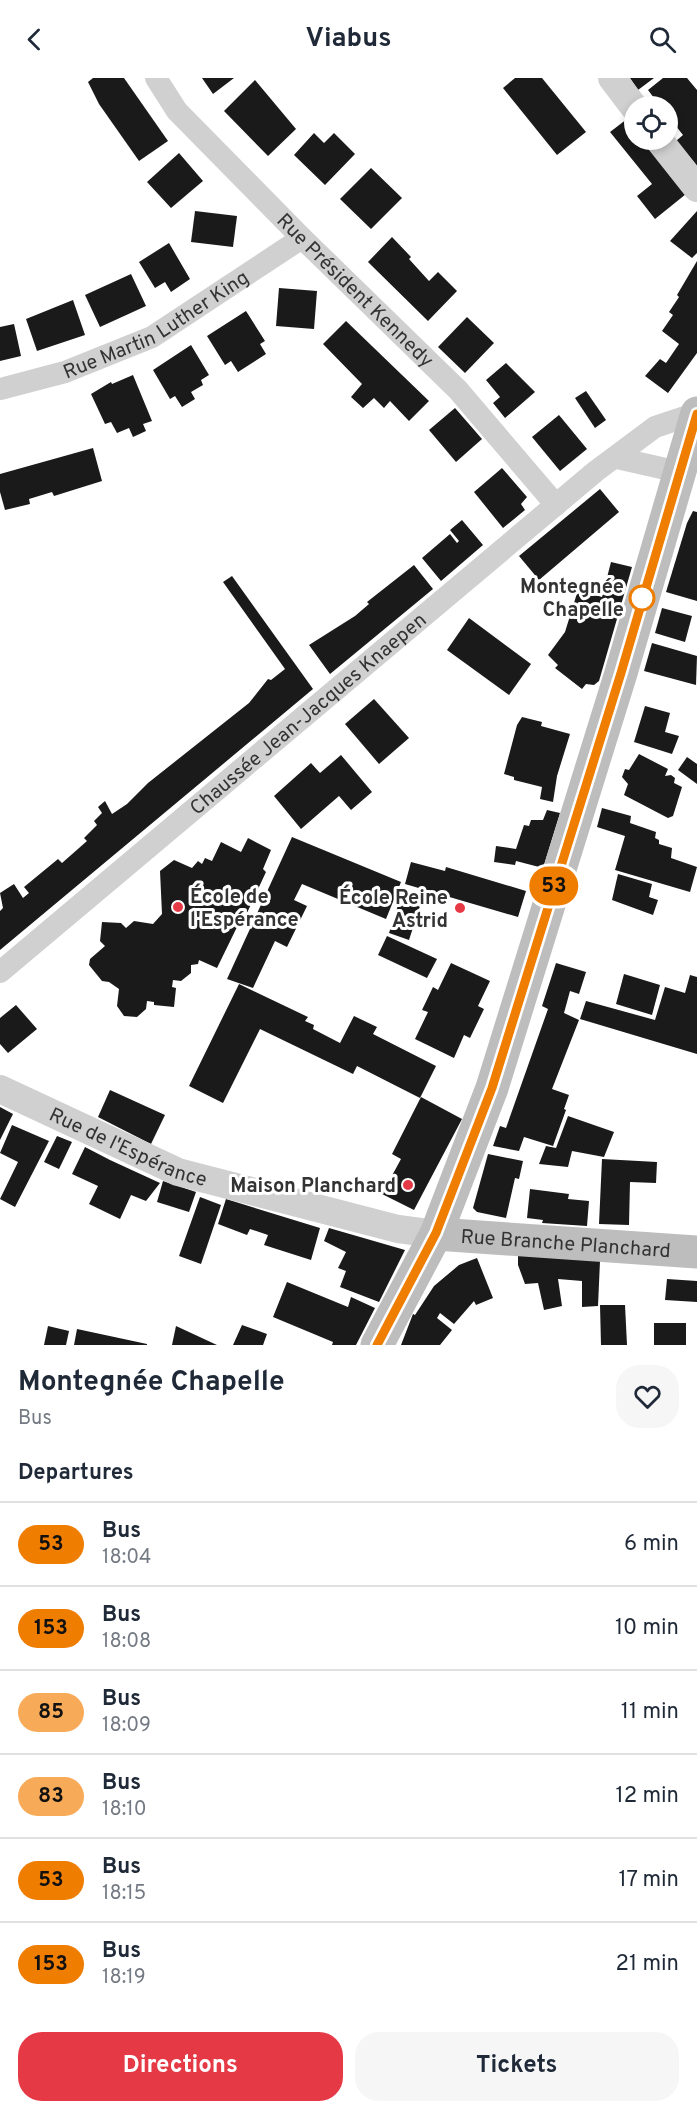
<!DOCTYPE html>
<meta charset="utf-8">
<style>
:root{--surface:#fff;--page:#f6f6f7;--text:#1f2937;--muted:#747a83;--line:#e0e1e3;--accent:#e63946}
body{margin:0;font-family:Overpass,sans-serif;background:var(--page);color:var(--text);height:100vh;display:flex;flex-direction:column;font-size:22px;white-space:nowrap}
*{box-sizing:border-box;margin:0}
p{font-size:20px;color:var(--muted)}
.icon{flex:none;width:33px;height:33px;fill:none;stroke:currentColor;stroke-width:2;stroke-linecap:round;stroke-linejoin:round}
.map{position:relative;height:1267px;overflow:hidden}
.details{display:flex;flex-direction:column;background:var(--surface);flex:1}
.details>*{flex:none}
.badge{padding:0 12px;border-radius:20px;font-size:21px;line-height:39px}
.fabs{position:absolute;left:624px;top:18px;display:grid;gap:12px}
.fabs a{display:grid;place-items:center;width:54px;height:54px;border-radius:50%;background:var(--surface);box-shadow:0 3px 9px #0003;font-size:30px}
.map>.badge{position:absolute;translate:-50% -50%;box-shadow:0 0 0 3px #fff}
h2{padding:0 18px;font-size:22px;line-height:54px}
.round{display:grid;place-items:center;flex:none;width:63px;height:63px;border-radius:24px;background:var(--page)}
.summary{display:flex;align-items:center;justify-content:space-between;height:102px;padding:0 18px}
h1{font-size:28px;font-weight:700;line-height:45px}
.action{display:flex;gap:12px;margin-top:auto;padding:12px 18px}
.action a{flex:1;height:69px;border-radius:24px;background:var(--accent);color:#fff;font-size:24px;font-weight:700;line-height:69px;text-align:center}
.action a+a{background:var(--page);color:var(--text)}
ul{padding:0;list-style:none}
li{display:flex;align-items:center;gap:18px;height:84px;padding:0 18px;border-top:2px solid var(--line)}
li div{flex:1}
li b{display:block;font-size:22px}
li em{font-style:normal}
li .badge{min-width:66px;font-weight:700;text-align:center}
header{display:flex;justify-content:space-between;align-items:center;height:78px;padding:0 18px;background:var(--surface);font-size:27px;font-weight:700}
.map>svg:first-child{display:block}
</style>
<header><svg class="icon" aria-label="back" viewBox="0 0 24 24"><path d="M15 5l-7 7 7 7"/></svg>Viabus<svg class="icon" aria-label="search" viewBox="0 0 24 24"><circle cx="10" cy="10" r="6"/><path d="M15 15l6 6"/></svg></header>
<div class="map">
<svg width="697" height="1267" viewBox="0 0 697 1267">
<rect width="100%" height="100%" fill="#fff"/>
<g fill="#1a1a1a">
<polygon points="93,0 124,0 168,63 139,83 99,26 88,4"/>
<polygon points="202,0 234,0 213,16"/>
<polygon points="515,0 542,0 586,54 557,77 503,10"/>
<polygon points="630,0 654,0 638,12"/>
<polygon points="663,0 687,0 697,12 697,88 676,63 683,57 668,38 668,28 660,28 648,12"/>
<polygon points="255,2 296,51 268,78 224,33"/>
<polygon points="627,41 634,51 634,62 643,62 686,116 655,141 637,118 652,106 610,54"/>
<polygon points="314,55 324,65 334,55 355,76 325,107 294,77"/>
<polygon points="179,75 203,103 171,130 147,104"/>
<polygon points="371,90 402,120 371,151 340,121"/>
<polygon points="195,133 237,138 233,169 191,164"/>
<polygon points="697,133 697,175 692,180 670,163"/>
<polygon points="392,159 411,179 409,181 429,203 438,194 457,213 428,243 368,184"/>
<polygon points="169,165 190,201 171,214 165,204 155,210 139,184"/>
<polygon points="697,183 697,275 668,315 645,298 660,281 666,285 679,266 662,253 673,237 669,234 679,219 677,217"/>
<polygon points="131,196 146,228 100,249 85,217"/>
<polygon points="279,210 317,213 314,251 276,248"/>
<polygon points="73,222 85,257 37,273 26,241"/>
<polygon points="246,233 265,263 260,266 266,276 238,294 231,283 225,287 207,258"/>
<polygon points="467,239 494,265 465,295 438,269"/>
<polygon points="346,243 429,323 409,343 390,323 384,330 374,320 363,330 351,319 362,306 323,266"/>
<polygon points="14,246 21,278 0,283 0,249"/>
<polygon points="191,267 209,297 201,302 203,307 191,314 195,321 182,329 175,318 170,321 153,292"/>
<polygon points="506,285 535,314 505,340 493,325 500,319 486,302"/>
<polygon points="133,297 152,343 143,346 146,353 133,359 129,350 117,355 111,344 105,346 91,316 111,304 112,306"/>
<polygon points="586,313 606,342 595,350 575,320"/>
<polygon points="455,330 482,361 456,384 429,352"/>
<polygon points="559,337 587,371 560,393 532,359"/>
<polygon points="93,370 102,403 54,418 52,414 29,421 30,426 5,432 0,414 0,396"/>
<polygon points="502,390 527,419 521,426 525,432 503,450 474,414"/>
<polygon points="600,411 619,434 539,502 519,478"/>
<polygon points="693,433 697,434 697,523 666,514 687,445"/>
<polygon points="462,442 483,467 441,503 422,480 450,456 457,465 459,463 450,452"/>
<polygon points="611,484 632,489 599,603 594,607 586,606 582,611 555,590 558,587 548,577 565,554 578,512 602,519"/>
<polygon points="414,487 433,511 330,596 309,567 355,538 369,526 367,524"/>
<polygon points="232,498 313,611 0,872 0,833 3,830 0,815 14,806 23,820 29,815 24,809 58,781 62,785 87,763 84,760 97,747 94,743 102,735 98,729 105,723 112,736 127,726 148,705 249,625 268,601 271,602 285,591 223,504"/>
<polygon points="662,530 692,538 685,564 655,555"/>
<polygon points="469,540 531,586 509,617 447,572"/>
<polygon points="652,565 697,578 696,607 644,593"/>
<polygon points="374,621 409,660 379,686 345,646"/>
<polygon points="645,628 670,635 665,654 679,658 672,676 634,664"/>
<polygon points="522,639 542,644 541,648 570,656 557,698 553,724 540,721 542,709 514,702 514,699 504,696 517,647"/>
<polygon points="639,676 668,691 665,698 671,697 675,700 674,705 682,709 673,738 668,740 624,717 628,706 622,699 625,691 629,692"/>
<polygon points="341,677 372,714 351,732 339,718 301,751 274,718 311,685 320,695"/>
<polygon points="687,679 697,686 697,706 678,692"/>
<polygon points="602,730 631,738 630,745 656,754 655,760 659,762 659,766 672,770 671,780 697,789 690,814 615,792 625,758 597,749"/>
<polygon points="547,732 560,735 543,790 516,783 515,787 494,784 496,768 516,771 524,747 529,748 531,742 543,742"/>
<polygon points="292,759 401,804 386,841 302,806 294,822 307,828 287,869 275,863 253,910 227,901"/>
<polygon points="248,760 271,772 263,791 266,794 240,850 237,849 217,890 199,882 198,886 191,887 191,895 181,903 173,902 172,909 176,910 174,929 154,927 154,924 147,923 146,931 137,939 124,938 117,928 119,911 109,904 102,903 89,887 90,881 105,868 100,863 102,844 121,845 126,850 134,843 153,846 162,836 160,793 174,782 192,790 198,783 202,786 205,780 212,783 221,764 241,774"/>
<polygon points="411,784 445,793 446,789 526,813 518,839 405,806"/>
<polygon points="618,796 652,806 649,819 658,822 653,837 612,822"/>
<polygon points="402,815 422,822 409,862 389,855"/>
<polygon points="387,858 437,881 427,900 378,877"/>
<polygon points="451,885 490,903 478,928 484,931 470,960 464,957 454,980 415,961 428,934 422,932 433,909 438,912"/>
<polygon points="556,885 586,894 579,916 570,913 564,935 579,942 552,1011 569,1017 564,1031 566,1032 553,1068 524,1059 519,1073 493,1068 500,1048 506,1050 548,931 542,928"/>
<polygon points="624,896 660,907 652,937 616,926"/>
<polygon points="690,897 697,899 697,976 580,941 586,923 655,942 665,909 685,915"/>
<polygon points="239,906 308,939 305,943 314,947 313,951 340,965 354,938 377,949 373,956 436,988 420,1020 357,988 353,996 260,951 223,1025 189,1008"/>
<polygon points="16,927 37,951 8,975 0,966 0,940"/>
<polygon points="110,1012 165,1037 151,1066 98,1039"/>
<polygon points="421,1019 462,1041 414,1132 382,1116 401,1081 392,1076"/>
<polygon points="0,1029 13,1036 0,1062"/>
<polygon points="568,1038 614,1054 604,1079 572,1073 568,1089 539,1086 546,1068 556,1070"/>
<polygon points="12,1047 49,1063 15,1129 0,1121 18,1084 0,1075"/>
<polygon points="57,1058 72,1064 59,1091 44,1084"/>
<polygon points="85,1069 110,1082 160,1105 146,1123 131,1117 120,1141 89,1126 98,1108 72,1096"/>
<polygon points="488,1076 523,1083 519,1101 515,1100 506,1140 477,1134 473,1130"/>
<polygon points="602,1081 657,1084 656,1105 630,1104 629,1147 599,1146"/>
<polygon points="163,1103 196,1114 189,1134 157,1124"/>
<polygon points="530,1111 569,1116 568,1121 589,1123 587,1148 542,1145 543,1142 527,1140"/>
<polygon points="200,1119 221,1127 201,1186 179,1178"/>
<polygon points="226,1121 320,1150 311,1182 264,1167 268,1157 250,1151 247,1157 218,1146"/>
<polygon points="329,1150 405,1172 379,1224 340,1209 346,1193 338,1190 346,1174 324,1163"/>
<polygon points="518,1176 600,1183 598,1228 582,1229 582,1203 558,1201 562,1228 544,1232 538,1205 525,1206 518,1187"/>
<polygon points="477,1180 493,1220 476,1227 474,1223 454,1246 440,1235 437,1240 452,1252 440,1267 401,1267 413,1236 415,1237 434,1208 459,1187"/>
<polygon points="667,1201 697,1203 697,1224 665,1222"/>
<polygon points="287,1204 348,1229 351,1219 375,1230 356,1267 332,1267 333,1264 273,1239"/>
<polygon points="600,1227 625,1227 627,1267 601,1267"/>
<rect x="654" y="1245" width="32" height="22"/>
<polygon points="242,1247 267,1256 263,1267 233,1267"/>
<polygon points="48,1248 69,1253 66,1267 44,1267"/>
<polygon points="176,1248 217,1267 172,1267"/>
<polygon points="77,1251 147,1266 147,1267 74,1267"/>
</g>
<g fill="none" stroke-linecap="round" stroke-linejoin="round">
<g stroke="#d0d0d0" stroke-width="22">
<path id="s1" d="M156,0L177,33L302,160L458,312L556,427"/>
<path id="s2" d="M0,311L65,294L152,259L302,160"/>
<polyline points="617,380 679,394"/>
<path id="s3" d="M0,894L596,393L655,349L697,335"/>
</g>
<g stroke="#d0d0d0" stroke-width="28">
<polyline points="612,0 634,29"/>
<polyline points="659,62 697,110"/>
<path id="s4" d="M0,1011L178,1094L398,1151L436,1156"/>
</g>
<g stroke="#bdbdbd" stroke-width="33">
<path id="s5" d="M436,1156L697,1174"/>
<polyline points="377,1267 436,1156 492,1010 621,595 697,335"/>
</g>
</g>
<g fill="none" stroke-linecap="round" stroke-linejoin="round">
<g stroke="#fff" stroke-width="14">
<polyline id="line" points="377,1267 436,1155 492,1010 621,595 697,336"/>
</g>
<use href="#line" stroke="#ef7d00" stroke-width="9"/>
</g>
<circle fill="#fff" stroke="#ef7d00" stroke-width="3" cx="642" cy="520" r="12"/>
<g fill="#e63946" stroke="#fff" stroke-width="2">
<circle cx="178" cy="829" r="6"/>
<circle cx="460" cy="830" r="6"/>
<circle cx="408" cy="1107" r="6"/>
</g>
<g text-anchor="middle" stroke-width="6" stroke-linejoin="round" paint-order="stroke">
<g font-size="20" fill="#333" stroke="#fff">
<text dy="7" stroke="none"><textPath href="#s1" startOffset="292">Rue Président Kennedy</textPath></text>
<text dy="7" stroke="none"><textPath href="#s2" startOffset="170">Rue Martin Luther King</textPath></text>
<text dy="7" stroke="none"><textPath href="#s3" startOffset="402">Chaussée Jean-Jacques Knaepen</textPath></text>
<text dy="7" stroke="none"><textPath href="#s4" startOffset="141">Rue de l'Espérance</textPath></text>
<text dy="7" stroke="none"><textPath href="#s5" startOffset="130">Rue Branche Planchard</textPath></text>
</g>
<g font-size="20" font-weight="bold" fill="#333" stroke="#fff" text-anchor="end">
<text x="624" y="515">Montegnée<tspan x="624" dy="23">Chapelle</tspan></text>
</g>
<g font-size="20" font-weight="bold" fill="#333" stroke="#fff" text-anchor="end">
<text x="190" y="825" text-anchor="start">École de<tspan x="190" dy="23">l'Espérance</tspan></text>
<text x="448" y="826">École Reine<tspan x="448" dy="23">Astrid</tspan></text>
<text x="396" y="1114">Maison Planchard</text>
</g>
</g>
</svg>
<div class="fabs">
<a><svg class="icon" aria-label="locate" viewBox="0 0 24 24"><circle cx="12" cy="12" r="6"/><path d="M12 2v4M12 18v4M2 12h4M18 12h4"/></svg></a>
</div>
<b class="badge" style="left:554px;top:808px;background:#ef7d00;color:#111">53</b>
</div>
<section class="details">
<div class="summary"><div><h1>Montegnée Chapelle</h1><p>Bus</p></div><a class="round"><svg class="icon" aria-label="heart" viewBox="0 0 24 24"><path d="M12 20l-8-8c-3-5 5-10 8-4 3-6 11-1 8 4z"/></svg></a></div>
<h2>Departures</h2>
<ul>
<li><span class="badge" style="background:#ef7d00;color:#111">53</span><div><b>Bus</b><p>18:04</p></div><em>6 min</em></li>
<li><span class="badge" style="background:#ef7d00;color:#111">153</span><div><b>Bus</b><p>18:08</p></div><em>10 min</em></li>
<li><span class="badge" style="background:#f7ab59;color:#111">85</span><div><b>Bus</b><p>18:09</p></div><em>11 min</em></li>
<li><span class="badge" style="background:#f7ab59;color:#111">83</span><div><b>Bus</b><p>18:10</p></div><em>12 min</em></li>
<li><span class="badge" style="background:#ef7d00;color:#111">53</span><div><b>Bus</b><p>18:15</p></div><em>17 min</em></li>
<li><span class="badge" style="background:#ef7d00;color:#111">153</span><div><b>Bus</b><p>18:19</p></div><em>21 min</em></li>
</ul>
<div class="action"><a>Directions</a><a>Tickets</a></div>
</section>
